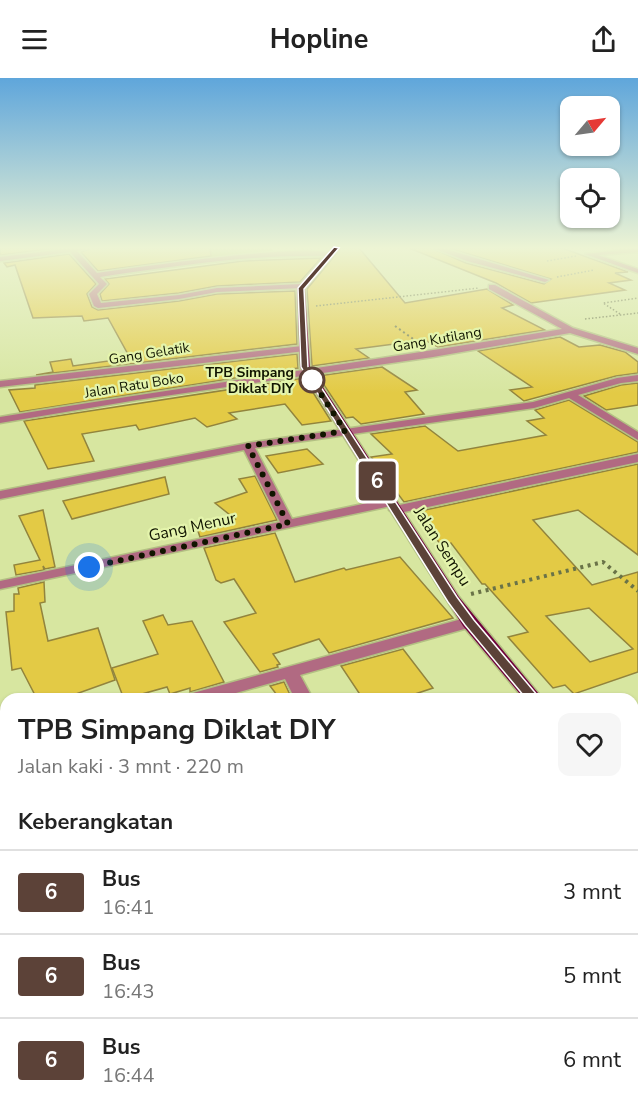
<!DOCTYPE html>
<html lang="id">
<meta charset="utf-8">
<style>
:root{--surface:#fff;--page:#f6f6f6;--text:#222;--muted:#767676;--line:#e0e0e0}
body{margin:0;font-family:"Nunito Sans",sans-serif;background:var(--page);color:var(--text);height:100vh;display:flex;flex-direction:column;font-size:22px;white-space:nowrap}
*{box-sizing:border-box;margin:0}
p{font-size:20px;color:var(--muted)}
.icon{flex:none;width:33px;height:33px;fill:none;stroke:currentColor;stroke-width:2;stroke-linecap:round;stroke-linejoin:round}
.map{position:relative;flex:1;overflow:hidden}
.sheet{position:absolute;left:0px;top:615px;width:639px;height:420px;display:flex;flex-direction:column;background:var(--surface);border-radius:18px 18px 0 0;box-shadow:0 2px 4px #0004}
.sheet>*{flex:none}
.badge{padding:0 12px;border-radius:4px;font-size:21px;line-height:39px}
.needle{width:39px;rotate:61deg}
.tools{position:absolute;left:560px;top:18px;display:grid;gap:12px}
.tools a{display:grid;place-items:center;width:60px;height:60px;border-radius:12px;background:var(--surface);box-shadow:0 2px 4px #0004;font-size:30px}
.you{position:absolute;width:30px;height:30px;margin:-15px;border:4px solid #fff;border-radius:50%;background:#1a73e8;box-shadow:0 0 0 9px #1a73e833}
.map>.badge{position:absolute;translate:-50% -50%;box-shadow:0 0 0 3px #fff}
h2{padding:0 18px;font-size:22px;line-height:54px}
.round{display:grid;place-items:center;flex:none;width:63px;height:63px;border-radius:12px;background:var(--page)}
.head{display:flex;align-items:center;justify-content:space-between;height:102px;padding:0 18px}
h1{font-size:28px;font-weight:700;line-height:45px}
ul{padding:0;list-style:none}
li{display:flex;align-items:center;gap:18px;height:84px;padding:0 18px;border-top:2px solid var(--line)}
li div{flex:1}
li b{display:block;font-size:22px}
li em{font-style:normal}
li .badge{min-width:66px;font-weight:700;text-align:center}
header{display:flex;justify-content:space-between;align-items:center;height:78px;padding:0 18px;background:var(--surface);font-size:27px;font-weight:700}
.map>svg:first-child{display:block}
</style>
<header><svg class="icon" aria-label="menu" viewBox="0 0 24 24"><path d="M4 6h16M4 12h16M4 18h16"/></svg>Hopline<svg class="icon" aria-label="share" viewBox="0 0 24 24"><path d="M12 15V3M7 8l5-5 5 5M5 13v7h14v-7"/></svg></header>
<div class="map">
<svg width="638" height="1035" viewBox="0 0 638 1035">
<rect width="100%" height="100%" fill="#d7e6a0"/>
<polygon fill="#a7bb4c" points="155,170 271,170 277,177 192,182 153,172"/>
<g fill="#e3ca45" stroke="#92843d" stroke-width="1.5" fill-rule="evenodd">
<polygon points="0,170 57,170 0,177"/>
<polygon points="92,170 210,170 211,178 98,193 81,174"/>
<polygon points="341,170 359,170 405,225 487,211 513,227 502,230 545,252 438,269 425,262 356,271 369,280 312,288 307,211"/>
<polygon points="409,170 431,170 466,185 544,206 551,201 449,170 562,170 628,194 615,195 631,202 609,205 625,212 531,225 496,205"/>
<polygon points="69,176 96,206 87,216 92,229 98,232 179,223 217,216 295,213 297,266 36,297 53,294 50,284 71,281 73,288 130,280 108,240 84,243 82,238 33,240 15,187 7,189 4,185"/>
<polygon points="321,180 300,204 217,208 179,215 102,223 100,216 109,206 105,201 243,183"/>
<polygon points="560,259 579,269 600,267 625,274 638,284 638,295 616,298 524,323 510,312 532,309 478,273"/>
<polygon points="297,276 298,290 20,334 9,312 35,310 35,307"/>
<polygon points="382,289 417,312 405,314 424,336 361,346 353,339 346,340 318,298"/>
<polygon points="304,300 331,343 302,347 285,326 229,335 237,341 207,349 195,340 139,352 136,347 82,356 94,383 48,391 24,343"/>
<polygon points="638,305 638,327 606,332 584,318 621,307"/>
<polygon points="569,322 638,364 638,374 404,424 389,404 392,404 371,379 392,376 371,356 425,348 458,373 546,357 527,343 544,340 535,332"/>
<polygon points="307,371 323,386 278,395 266,378"/>
<path d="M638,386V477L578,432L533,442L592,507L638,494V594L574,616L565,607L553,610L508,559L528,554L485,506H482L451,465L441,467L416,434ZM589,530L633,571L590,584L546,538Z"/>
<polygon points="255,398 277,442 200,459 196,447 235,441 215,425 247,414 239,401"/>
<polygon points="165,399 169,416 72,441 63,423"/>
<polygon points="43,432 55,489 45,491 43,488 44,492 16,497 14,487 40,482 19,438"/>
<polygon points="275,455 295,504 344,490 346,492 400,479 453,540 329,575 319,561 273,576 280,586 277,587 278,589 260,594 224,544 256,535 234,501 221,505 216,502 204,470"/>
<polygon points="44,504 45,524 40,525 48,563 98,550 115,602 62,621 37,621 21,590 12,592 6,534 14,533 14,516 19,516 18,510"/>
<polygon points="163,537 168,547 192,543 224,604 190,614 190,610 170,616 167,609 124,621 112,590 158,576 143,543"/>
<polygon points="403,571 433,610 400,621 363,621 341,588"/>
<polygon points="284,604 292,621 280,621 270,608"/>
</g>
<g fill="none" stroke-linecap="round" stroke-linejoin="round">
<g stroke="#b3c083" stroke-width="3">
<g id="minor">
<path d="M73,170H90L77,173L97,195C133,190 309,164 332,176L329,178C253,176 175,188 100,199L107,206L97,216L101,225L179,217L217,210L301,206L305,208L301,210L217,214L179,221L98,230L94,228L89,216L99,206L70,174L0,183V179Z"/>
<polygon points="433,170 442,170 549,202 545,204 467,183"/>
<polygon points="638,170 638,174 598,177 638,191 638,195 585,176"/>
<path d="M489,207H495L573,250L638,270V276L570,255L433,279L137,322L0,345V339C187,308 375,283 562,251L489,211Z"/>
<polygon points="302,268 307,271 305,273 0,309 0,303"/>
<polygon points="638,297 638,303 621,305 578,317 638,354 638,362 569,320 534,330 255,370 292,441 391,420 397,424 391,428 0,511 0,503 280,444 244,372 0,421 0,413 248,365 533,324 617,300"/>
<polygon points="638,376 638,384 395,436 389,432 395,428"/>
<polygon points="469,539 475,540 477,544 475,548 300,597 313,621 295,621 285,601 215,621 184,621 187,617 193,615"/>
<polygon points="6,668 6,682 0,684 0,670"/>
<polygon points="107,1029 135,1029 134,1035 106,1035"/>
<polygon points="515,1029 543,1029 546,1035 518,1035"/>
</g>
</g>
<g stroke="#b3c083" stroke-width="3">
<g id="major">
<polygon points="333,170 339,170 305,210 310,289 459,519 543,621 524,621 463,548 448,524 300,289 297,210"/>
<polygon points="633,731 638,732 638,754 633,752"/>
</g>
</g>
<g stroke="#6a7348" stroke-width="1.5" stroke-dasharray="1.5 2" stroke-linecap="butt">
<polyline points="547,183 576,178"/>
<polyline points="557,199 594,192"/>
<polyline points="316,228 479,210"/>
<polyline points="620,236 603,225 638,220"/>
<polyline points="585,241 638,235"/>
</g>
<polyline stroke="#6a7348" stroke-width="2" stroke-dasharray="2 3" stroke-linecap="butt" points="395,248 416,263"/>
<polyline stroke="#6a7348" stroke-width="4" stroke-dasharray="3 4.5" stroke-linecap="butt" points="471,516 603,484 638,513"/>
<use href="#minor" fill="#b16a82" fill-rule="evenodd"/>
<use href="#major" fill="#6f023b" fill-rule="evenodd"/>
</g>
<linearGradient id="sky" x2="0" y2="1"><stop stop-color="#5fa6db"/><stop offset="0.54" stop-color="#edf4d4"/><stop offset="1" stop-color="#edf4d4" stop-opacity="0"/></linearGradient>
<rect width="638" height="315" fill="url(#sky)"/>
<polygon fill="#5c4238" stroke="#fff" stroke-width="1.5" points="334,169 339,170 304,211 308,289 457,519 474,542 538,618 540,621 538,624 529,624 465,547 448,524 301,289 298,210"/>
<g fill="none" stroke-linecap="round" stroke-linejoin="round">
<polyline stroke="#111500" stroke-width="6" stroke-dasharray="0 10.8" points="89,489 288,446 248,368 345,353 307,295 312,302"/>
</g>
<circle fill="#fff" stroke="#5c4238" stroke-width="3" cx="312" cy="302" r="12"/>
<g text-anchor="middle" stroke-width="4.5" stroke-linejoin="round" paint-order="stroke">
<g font-size="14" fill="#111500" stroke="#e4f4ac">
<text transform="translate(437 261) rotate(-10)" y="5">Gang Kutilang</text>
<text transform="translate(149 275) rotate(-9)" y="5">Gang Gelatik</text>
<text transform="translate(134 307) rotate(-9)" y="5">Jalan Ratu Boko</text>
</g>
<g font-size="14" font-weight="bold" fill="#111500" stroke="#e4f4ac" text-anchor="end">
<text x="294" y="299">TPB Simpang<tspan x="294" dy="16">Diklat DIY</tspan></text>
</g>
<g font-size="16" fill="#111500" stroke="#e4f4ac">
<text transform="translate(192 448) rotate(-12)" y="6">Gang Menur</text>
<text transform="translate(443 468) rotate(57)" y="6">Jalan Sempu</text>
</g>
</g>
</svg>
<div class="tools">
<a><svg class="needle" viewBox="-14 -14 28 28"><path d="M0-13l5 13h-10z" fill="#e53935"/><path d="M0 13l5-13h-10z" fill="#767676"/></svg></a>
<a><svg class="icon" aria-label="locate" viewBox="0 0 24 24"><circle cx="12" cy="12" r="6"/><path d="M12 2v4M12 18v4M2 12h4M18 12h4"/></svg></a>
</div>
<div class="you" style="left:89px;top:489px"></div>
<b class="badge" style="left:377px;top:403px;background:#5c4238;color:#fff">6</b>
<section class="sheet">
<div class="head"><div><h1>TPB Simpang Diklat DIY</h1><p>Jalan kaki · 3 mnt · 220 m</p></div><a class="round"><svg class="icon" aria-label="heart" viewBox="0 0 24 24"><path d="M12 20l-8-8c-3-5 5-10 8-4 3-6 11-1 8 4z"/></svg></a></div>
<h2>Keberangkatan</h2>
<ul>
<li><span class="badge" style="background:#5c4238;color:#fff">6</span><div><b>Bus</b><p>16:41</p></div><em>3 mnt</em></li>
<li><span class="badge" style="background:#5c4238;color:#fff">6</span><div><b>Bus</b><p>16:43</p></div><em>5 mnt</em></li>
<li><span class="badge" style="background:#5c4238;color:#fff">6</span><div><b>Bus</b><p>16:44</p></div><em>6 mnt</em></li>
</ul>
</section>
</div>
